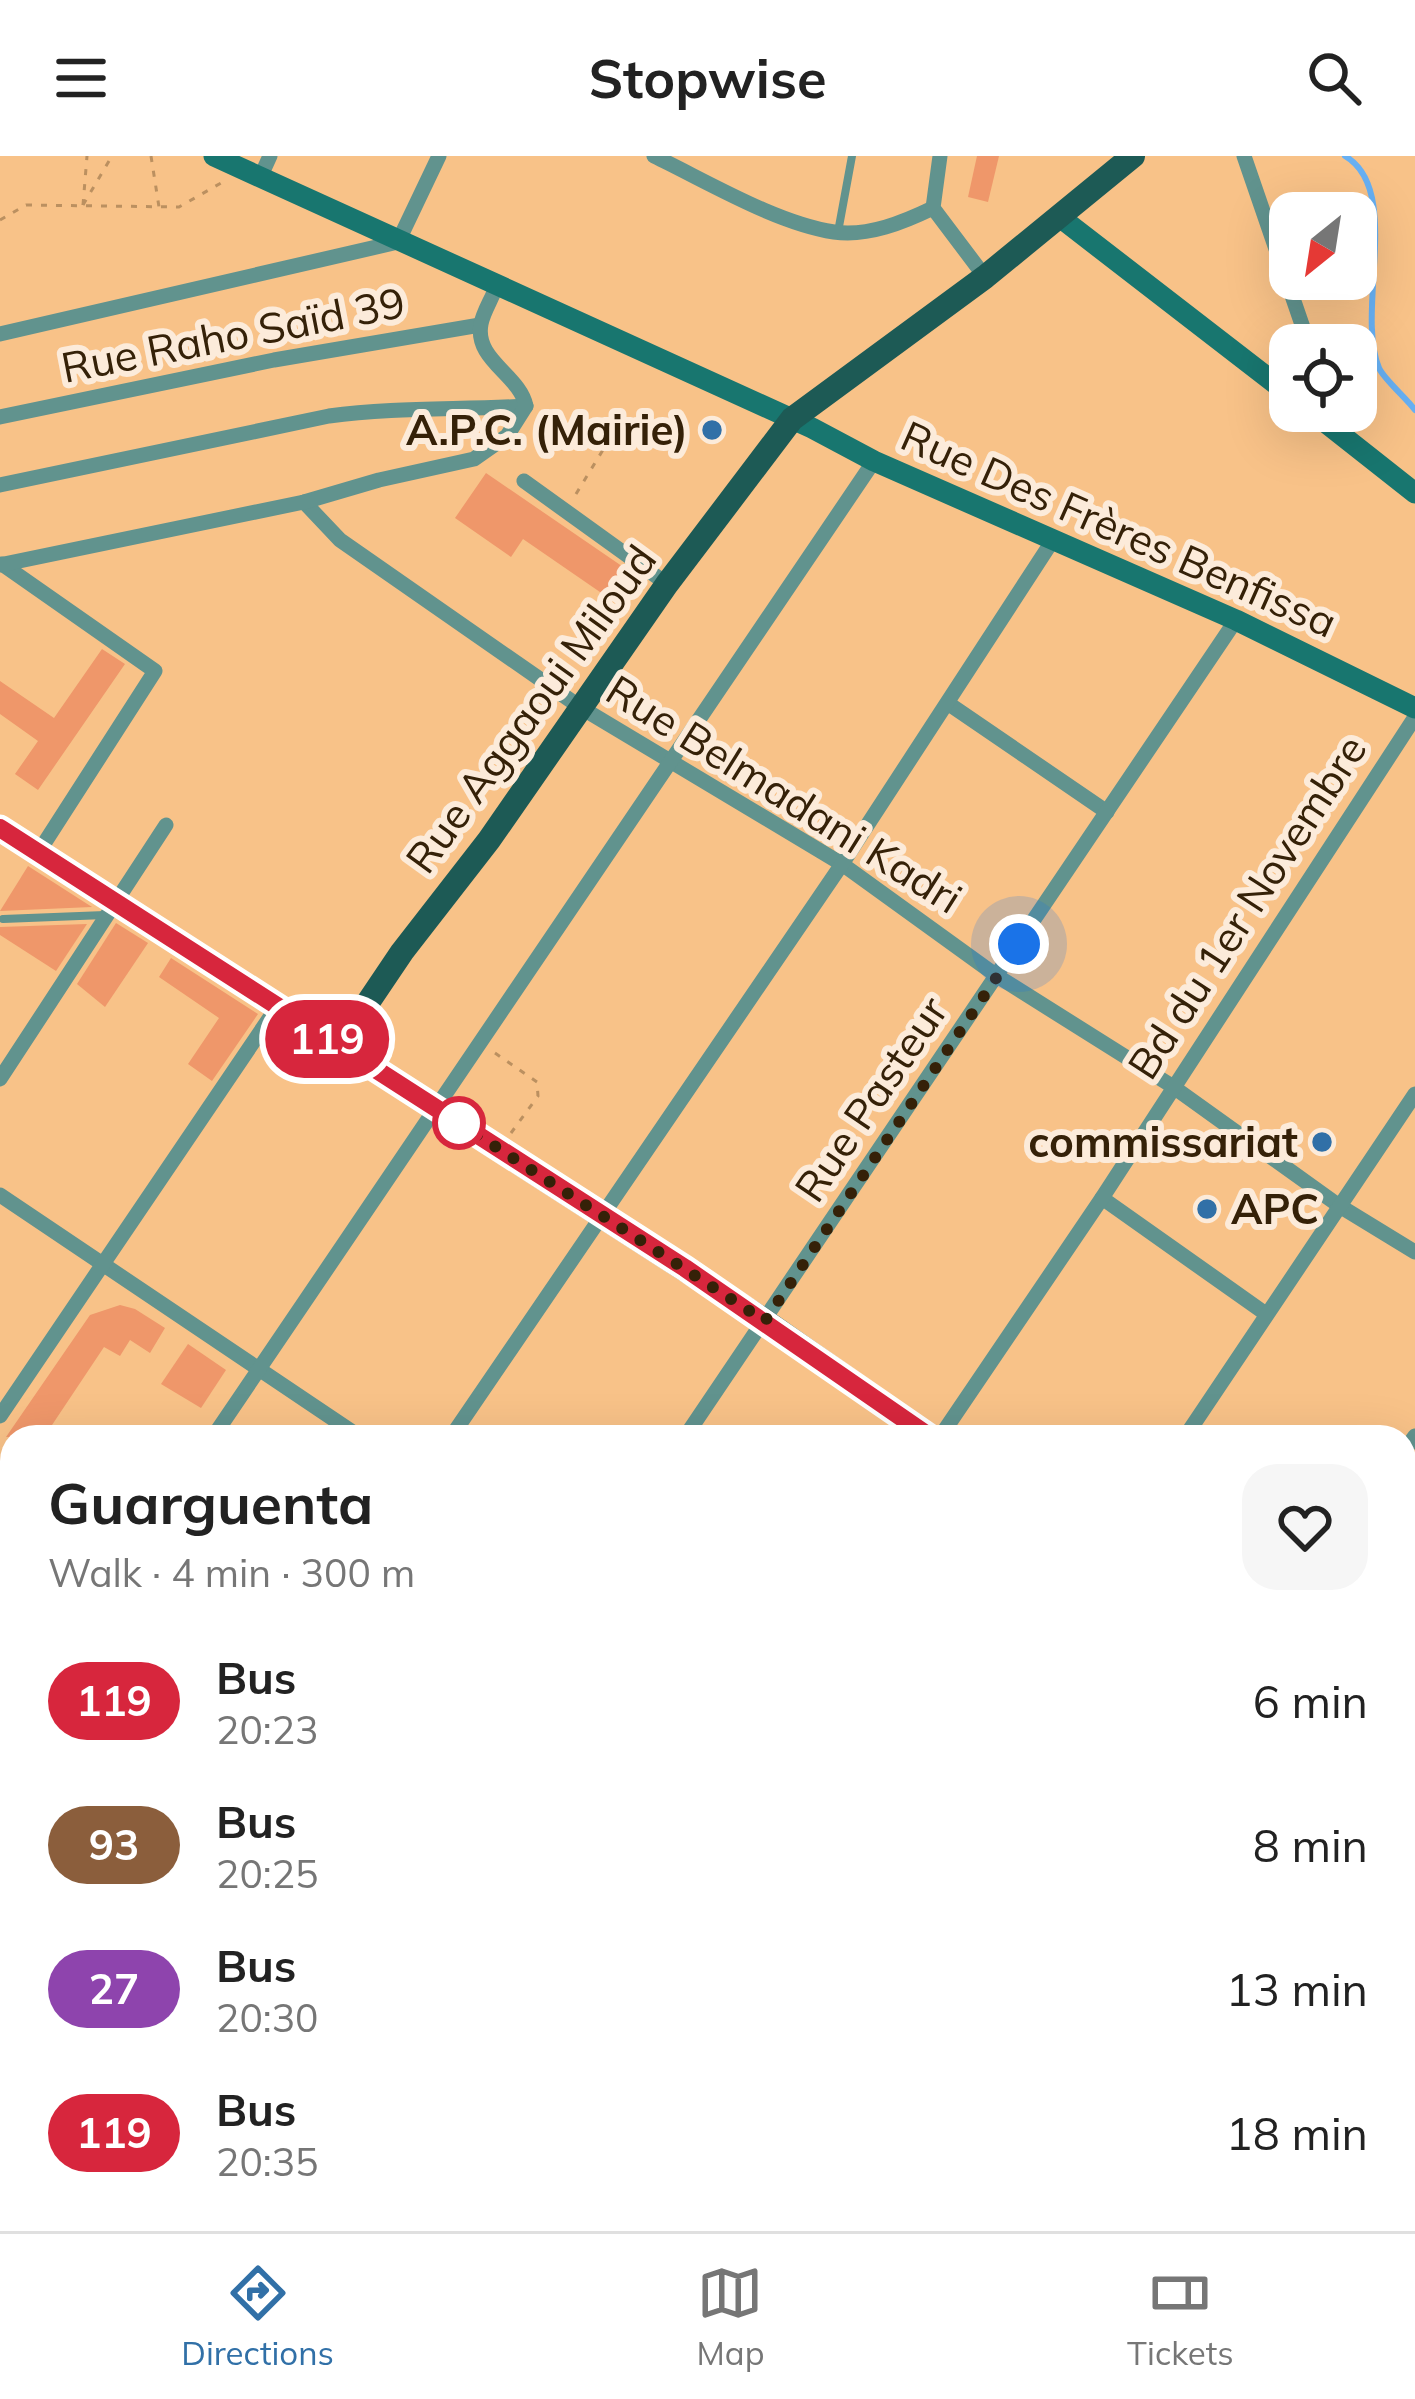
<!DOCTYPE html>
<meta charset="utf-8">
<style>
:root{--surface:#fff;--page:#f6f6f6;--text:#222;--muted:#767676;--line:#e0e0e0;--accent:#3170a7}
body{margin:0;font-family:Mulish,sans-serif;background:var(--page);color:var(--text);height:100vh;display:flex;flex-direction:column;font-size:45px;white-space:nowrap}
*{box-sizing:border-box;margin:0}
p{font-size:39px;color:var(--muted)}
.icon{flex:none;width:66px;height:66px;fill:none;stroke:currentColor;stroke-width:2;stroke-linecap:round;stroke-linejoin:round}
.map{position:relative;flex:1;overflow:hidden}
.panel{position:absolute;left:0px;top:1269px;width:1416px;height:807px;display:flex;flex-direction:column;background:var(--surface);border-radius:36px 36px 0 0;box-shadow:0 12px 48px #0002}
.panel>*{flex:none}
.badge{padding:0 24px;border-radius:39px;font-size:42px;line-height:78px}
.needle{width:78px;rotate:210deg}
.buttons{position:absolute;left:1269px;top:36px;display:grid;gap:24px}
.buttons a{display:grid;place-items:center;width:108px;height:108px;border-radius:24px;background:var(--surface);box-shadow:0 12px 48px #0002;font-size:60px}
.you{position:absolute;width:60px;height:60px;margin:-30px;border:9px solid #fff;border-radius:50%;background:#1a73e8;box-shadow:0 0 0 18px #1a73e833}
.map>.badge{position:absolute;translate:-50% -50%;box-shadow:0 0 0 6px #fff}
.round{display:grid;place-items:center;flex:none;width:126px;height:126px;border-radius:36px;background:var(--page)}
.overview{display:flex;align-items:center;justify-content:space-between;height:204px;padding:0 48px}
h1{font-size:57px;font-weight:700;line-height:90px}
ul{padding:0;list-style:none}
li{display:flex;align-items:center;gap:36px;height:144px;padding:0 48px}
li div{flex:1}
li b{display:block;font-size:45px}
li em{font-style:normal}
li .badge{min-width:132px;font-weight:700;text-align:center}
header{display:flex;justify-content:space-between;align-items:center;height:156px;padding:0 48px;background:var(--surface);font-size:54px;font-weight:700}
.tab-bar{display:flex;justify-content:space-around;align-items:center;height:168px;border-top:3px solid var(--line);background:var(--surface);font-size:33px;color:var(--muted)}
.tab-bar a{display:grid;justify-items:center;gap:6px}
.tab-bar .on{color:var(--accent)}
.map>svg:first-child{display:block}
</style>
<header><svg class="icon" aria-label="menu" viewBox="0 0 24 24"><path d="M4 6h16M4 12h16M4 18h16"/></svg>Stopwise<svg class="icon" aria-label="search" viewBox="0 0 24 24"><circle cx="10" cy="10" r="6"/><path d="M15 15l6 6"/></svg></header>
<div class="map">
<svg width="1415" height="2075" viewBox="0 0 1415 2075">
<rect width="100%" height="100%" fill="#f8c288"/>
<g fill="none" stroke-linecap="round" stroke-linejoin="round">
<path stroke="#67b0f3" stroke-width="6" d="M1345,0C1403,34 1355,154 1379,212C1383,222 1407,243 1415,254"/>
</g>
<g fill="#ef976a">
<polygon points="977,0 999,0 988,46 968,41"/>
<polygon points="486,317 632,417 613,445 523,383 511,401 455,362"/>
<polygon points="102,493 125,508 38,634 15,618 38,585 0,558 0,525 54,562"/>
<polygon points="28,710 92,751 0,755"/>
<polygon points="116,767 148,787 105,851 77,828"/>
<polygon points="87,768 56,815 0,779 0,771"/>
<polygon points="171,802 258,858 212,925 188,908 219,862 159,821"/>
<polygon points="120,1149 135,1153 165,1172 150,1197 130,1184 120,1200 104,1191 44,1281 6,1281 90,1159"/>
<polygon points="188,1188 226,1214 201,1252 161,1228"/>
</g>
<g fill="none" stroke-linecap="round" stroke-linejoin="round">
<g stroke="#bb9060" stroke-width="3" stroke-dasharray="6 9" stroke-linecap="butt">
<polyline points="151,0 159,51"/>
<polyline points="83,49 112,0"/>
<polyline points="83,49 87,0"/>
<polyline points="0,64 26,49 179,51 221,27"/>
<polyline points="576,338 609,284"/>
<polyline points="495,897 537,926 538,940 511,977"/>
</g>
<g stroke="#61938e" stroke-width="8">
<polyline points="838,76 852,0"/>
<polyline points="3,763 105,759"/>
</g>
<g stroke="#61938e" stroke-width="15">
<path d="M654,0C708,26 776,67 834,76C868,81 904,66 933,52"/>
<polyline points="940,0 933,52 985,121"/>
<polyline points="1244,0 1309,189"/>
<polyline points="260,22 270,0"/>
<polyline points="0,178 398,86 439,0"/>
<polyline points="0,261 274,204 480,169"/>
<polyline points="524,325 667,428"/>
<path d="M0,329L329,260C394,251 460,254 526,250"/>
<polyline points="304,346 340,384 580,551 842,708 997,820 1172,930 1338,1049 1415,1096"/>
<polyline points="2,408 155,515 38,697"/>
<path d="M0,409L304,346L379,324L474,303L507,280L526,250C520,219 474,204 481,168C483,156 492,143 496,131"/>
<polyline points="949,548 1107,656"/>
<polyline points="0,923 166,669"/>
<polyline points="0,1039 360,1281"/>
<polyline points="1102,1042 1266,1158"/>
<polyline points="0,1260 277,851"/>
<polyline points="213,1281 874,305"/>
<polyline points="451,1281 842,708 1053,384"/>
<polyline points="685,1281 1236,464"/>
<polyline points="940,1281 1102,1042 1415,561"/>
<polyline points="1185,1281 1415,938"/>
<polyline points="1404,1295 1415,1280"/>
<polyline points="0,1411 12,1419"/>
<polyline points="0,1597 12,1580"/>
<polyline points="0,1848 12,1856"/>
<polyline points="1404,1871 1415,1862"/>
<polyline points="1404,1909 1415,1916"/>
<polyline points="0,1945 12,1926"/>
<polyline points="326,2064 342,2075"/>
<polyline points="1230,2064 1253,2075"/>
<polyline points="141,2075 149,2064"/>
<polyline points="395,2075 402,2064"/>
<polyline points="645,2075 652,2064"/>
<polyline points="875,2075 883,2064"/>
<polyline points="1174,2075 1187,2064"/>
</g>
<g stroke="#18766f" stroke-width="21">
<polyline points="214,0 812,272 874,305 1236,464 1415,552"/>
<polyline points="1061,62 1290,239"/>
<polyline points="1311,255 1415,337"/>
</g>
<g stroke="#1d5a55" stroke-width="24">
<polyline points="0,672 765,1165 930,1281"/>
<polyline points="338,891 402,796 489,684 667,428 792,263 985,121 1133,0"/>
<polyline points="1404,1599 1415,1605"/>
<polyline points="1404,1795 1415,1788"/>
<polyline points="989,2075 996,2064"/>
</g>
</g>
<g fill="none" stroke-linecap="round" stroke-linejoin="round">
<g stroke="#fff" stroke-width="27">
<polyline id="line" points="0,672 685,1112 930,1281"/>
</g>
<use href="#line" stroke="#d7263d" stroke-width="18"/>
<polyline stroke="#352108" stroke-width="12" stroke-dasharray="0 21.6" points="459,967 765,1165 1019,788"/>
</g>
<g fill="#3170a7" stroke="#fcebda" stroke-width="4.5">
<circle cx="712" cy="274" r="12"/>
<circle cx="1322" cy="986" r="12"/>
<circle cx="1207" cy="1053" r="12"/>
</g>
<circle fill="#fff" stroke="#d7263d" stroke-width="6" cx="459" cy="967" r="24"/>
<g text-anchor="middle" stroke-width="12" stroke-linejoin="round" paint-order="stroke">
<g font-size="42" fill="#352108" stroke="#fcebda">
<text transform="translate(233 179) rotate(-11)" y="15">Rue Raho Saïd 39</text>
<text transform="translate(1119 373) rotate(24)" y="15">Rue Des Frères Benfissa</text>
<text transform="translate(531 553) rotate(-54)" y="15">Rue Aggaoui Miloud</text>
<text transform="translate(784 638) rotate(32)" y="15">Rue Belmadani Kadri</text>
<text transform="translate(1247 751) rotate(-57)" y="15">Bd du 1er Novembre</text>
<text transform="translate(871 943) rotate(-56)" y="15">Rue Pasteur</text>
</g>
<g font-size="42" font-weight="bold" fill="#352108" stroke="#fcebda" text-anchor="end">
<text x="688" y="289">A.P.C. (Mairie)</text>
<text x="1298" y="1001">commissariat</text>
<text x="1231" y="1068" text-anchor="start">APC</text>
</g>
</g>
</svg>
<div class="buttons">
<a><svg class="needle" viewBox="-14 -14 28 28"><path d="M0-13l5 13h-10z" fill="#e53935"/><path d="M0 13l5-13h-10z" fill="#767676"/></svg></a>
<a><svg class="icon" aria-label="locate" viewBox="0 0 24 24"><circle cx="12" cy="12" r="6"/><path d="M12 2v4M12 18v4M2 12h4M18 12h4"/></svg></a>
</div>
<div class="you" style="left:1019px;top:788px"></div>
<b class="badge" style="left:327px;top:883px;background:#d7263d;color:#fff">119</b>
<section class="panel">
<div class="overview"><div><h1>Guarguenta</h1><p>Walk · 4 min · 300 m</p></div><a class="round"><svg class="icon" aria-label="heart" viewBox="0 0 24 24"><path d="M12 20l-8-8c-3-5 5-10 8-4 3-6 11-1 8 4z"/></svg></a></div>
<ul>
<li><span class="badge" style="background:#d7263d;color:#fff">119</span><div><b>Bus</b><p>20:23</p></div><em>6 min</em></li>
<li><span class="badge" style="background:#8b5e3c;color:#fff">93</span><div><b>Bus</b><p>20:25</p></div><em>8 min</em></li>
<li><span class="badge" style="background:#8e44ad;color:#fff">27</span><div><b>Bus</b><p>20:30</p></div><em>13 min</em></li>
<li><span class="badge" style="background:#d7263d;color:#fff">119</span><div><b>Bus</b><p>20:35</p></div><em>18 min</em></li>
</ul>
</section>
</div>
<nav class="tab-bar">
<a class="on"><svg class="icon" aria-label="directions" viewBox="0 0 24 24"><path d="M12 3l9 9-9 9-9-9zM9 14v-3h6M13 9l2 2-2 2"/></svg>Directions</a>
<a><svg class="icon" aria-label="map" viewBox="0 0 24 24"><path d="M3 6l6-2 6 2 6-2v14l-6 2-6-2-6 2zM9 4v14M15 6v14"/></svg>Map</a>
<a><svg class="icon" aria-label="tickets" viewBox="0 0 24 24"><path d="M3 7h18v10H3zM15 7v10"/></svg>Tickets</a>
</nav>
